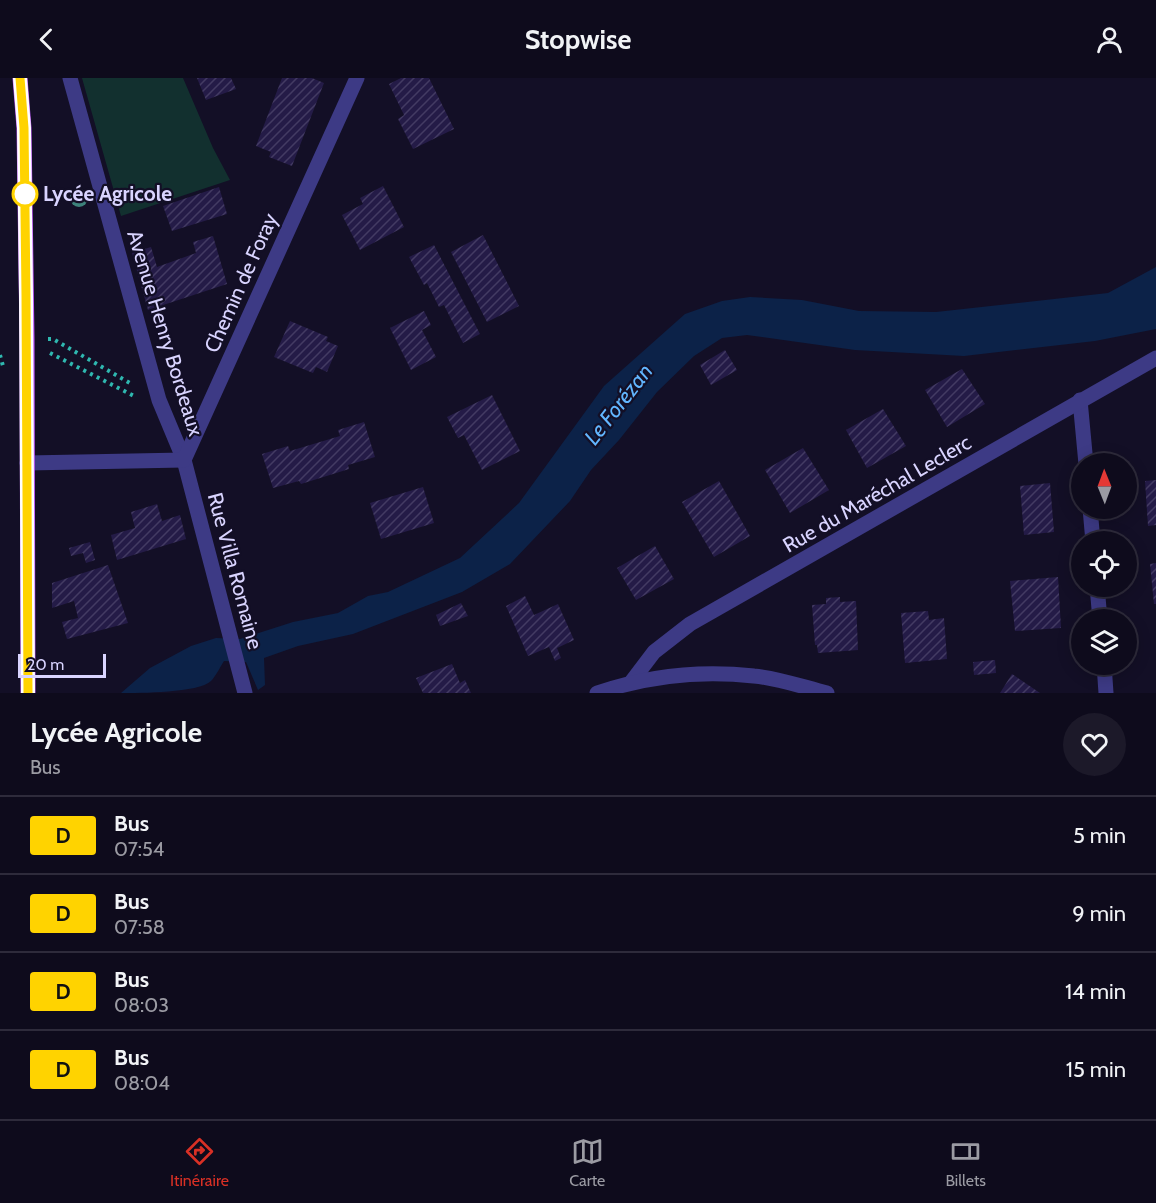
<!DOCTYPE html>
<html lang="fr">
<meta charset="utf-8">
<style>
:root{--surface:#0e0b1c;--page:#1c1929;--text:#f1f3f6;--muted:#9b9ba3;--line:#2e2b3b;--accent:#d93025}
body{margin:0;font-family:Cabin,sans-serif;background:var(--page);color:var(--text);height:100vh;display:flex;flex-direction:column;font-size:22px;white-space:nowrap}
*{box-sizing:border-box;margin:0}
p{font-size:20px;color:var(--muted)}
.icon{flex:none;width:33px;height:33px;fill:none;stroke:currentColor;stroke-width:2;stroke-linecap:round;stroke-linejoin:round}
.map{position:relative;height:615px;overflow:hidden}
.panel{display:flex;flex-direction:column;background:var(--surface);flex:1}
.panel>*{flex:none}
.badge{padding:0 12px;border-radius:4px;font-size:21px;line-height:39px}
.needle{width:39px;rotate:359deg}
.buttons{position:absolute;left:1071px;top:375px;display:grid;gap:12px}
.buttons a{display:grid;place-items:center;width:66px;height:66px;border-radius:50%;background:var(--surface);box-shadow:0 3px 15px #0003,0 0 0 2px var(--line);font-size:30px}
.scale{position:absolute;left:18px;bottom:15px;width:88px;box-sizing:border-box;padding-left:6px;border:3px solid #d9d4ff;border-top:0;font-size:16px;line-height:21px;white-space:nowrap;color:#d9d4ff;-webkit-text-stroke:4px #130f26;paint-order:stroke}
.map>.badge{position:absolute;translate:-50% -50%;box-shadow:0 0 0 3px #fff}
.round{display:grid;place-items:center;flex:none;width:63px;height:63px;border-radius:32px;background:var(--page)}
.summary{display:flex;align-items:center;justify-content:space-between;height:102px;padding:0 30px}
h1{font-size:28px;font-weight:700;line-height:45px}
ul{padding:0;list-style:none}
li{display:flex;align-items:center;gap:18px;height:78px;padding:0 30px;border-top:2px solid var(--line)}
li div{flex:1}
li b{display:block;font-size:22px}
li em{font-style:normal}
li .badge{min-width:66px;font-weight:700;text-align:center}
header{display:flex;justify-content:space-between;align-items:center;height:78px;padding:0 30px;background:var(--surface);font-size:27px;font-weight:700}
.dock{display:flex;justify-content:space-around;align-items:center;height:84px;border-top:2px solid var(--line);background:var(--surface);font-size:16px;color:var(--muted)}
.dock a{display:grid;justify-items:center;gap:3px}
.dock .active{color:var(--accent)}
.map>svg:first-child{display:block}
</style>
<header><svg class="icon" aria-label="back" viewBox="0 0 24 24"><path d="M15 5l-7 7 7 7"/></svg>Stopwise<svg class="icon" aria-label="person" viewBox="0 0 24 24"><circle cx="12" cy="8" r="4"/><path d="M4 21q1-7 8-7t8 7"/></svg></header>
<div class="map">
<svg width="1156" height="615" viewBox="0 0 1156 615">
<defs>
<pattern id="building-hatch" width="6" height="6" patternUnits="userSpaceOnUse" patternTransform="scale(1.5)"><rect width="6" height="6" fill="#241b47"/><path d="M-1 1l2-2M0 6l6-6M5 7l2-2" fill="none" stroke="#433b63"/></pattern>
</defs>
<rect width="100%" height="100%" fill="#130f26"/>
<polygon fill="#12302f" points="82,0 183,0 213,70 230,102 121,138"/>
<path fill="#0c2248" d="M1156,189V251L1095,263L964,278L855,272L747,257L722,260L694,278L657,314L619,362L591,392L570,423L510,486L462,514L353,556L298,568L264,580L265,607L258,612L246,584L224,583C220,589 216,598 211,603C199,615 139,615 121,615L150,590L191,568L216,560L240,561L293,544L338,535L368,518L388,514L460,480L519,425L604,308L685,236L722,223L750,219L802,222L859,233L936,234L1108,215Z"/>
<g fill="url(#building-hatch)">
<polygon points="197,0 231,0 236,11 206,22"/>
<polygon points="282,0 312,0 324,5 292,88 269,79 271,74 256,68"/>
<polygon points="401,0 429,0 454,51 413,71 398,41 404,37 389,6"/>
<polygon points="383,108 404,149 360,172 342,137 363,126 360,120"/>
<polygon points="219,109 227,136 172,153 163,128"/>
<polygon points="483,157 519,228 487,244 451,174"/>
<polygon points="213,158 227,206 148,232 132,175 151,169 157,189 196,175 193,164"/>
<polygon points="434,167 480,256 463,265 444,227 439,229 427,205 424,207 409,179"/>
<polygon points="424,233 431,247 422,252 436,279 411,292 390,250"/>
<polygon points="290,243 328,259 326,263 338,268 327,294 316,289 313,295 274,279"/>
<polygon points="725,272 737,292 711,307 700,287"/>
<polygon points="962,291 985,326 947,349 925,312"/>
<polygon points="492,317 520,373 482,392 464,357 458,360 447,339"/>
<polygon points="883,331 906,368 867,390 846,352"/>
<polygon points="364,344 375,379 348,387 349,391 301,406 299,403 273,410 262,376 288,368 290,373 340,358 338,352"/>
<polygon points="803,370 829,412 790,435 765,392"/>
<polygon points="1156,402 1156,447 1148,448 1145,403"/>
<polygon points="719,403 750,458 714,479 682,424"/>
<polygon points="1050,405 1054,454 1024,457 1020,408"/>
<polygon points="423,409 434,445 381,461 370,425"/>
<polygon points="157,426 162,443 180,437 186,461 117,482 111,457 135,450 131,434"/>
<polygon points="90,464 95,482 86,485 83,475 71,478 69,470"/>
<polygon points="655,468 674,501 636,522 617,490"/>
<polygon points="1156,485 1156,526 1154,526 1150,486"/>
<polygon points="108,487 128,545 67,561 62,544 78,540 74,523 52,530 52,505"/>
<polygon points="1058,499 1061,550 1015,553 1010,503"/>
<polygon points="525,518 534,537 558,526 574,562 557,570 561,580 555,583 549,569 528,578 506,528"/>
<polygon points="840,519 840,524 856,523 858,572 818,575 817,567 815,567 812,527 826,526 826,520"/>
<polygon points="461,525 468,538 440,548 436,537"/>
<polygon points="928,533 929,542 944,540 947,581 905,585 901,535"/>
<polygon points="995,582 996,595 974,597 973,584"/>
<polygon points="452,586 460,605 465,602 471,615 423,615 416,600"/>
<polygon points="1012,596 1040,615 1000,615"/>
</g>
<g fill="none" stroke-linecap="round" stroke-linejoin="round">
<g stroke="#2fb8b0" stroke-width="4" stroke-dasharray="3 4.5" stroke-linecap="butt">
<polyline points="48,261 53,261 130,305"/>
<polyline points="50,275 134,318"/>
<polyline points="0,277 3,288"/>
</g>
<g stroke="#3d3a85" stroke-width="15">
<polyline points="70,0 159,322 184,382 245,615"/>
<polyline points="1080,322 1086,386"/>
<polyline points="27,385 184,382 357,0"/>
<polyline points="1090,430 1093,464"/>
<polyline points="1097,508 1100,542"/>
<polyline points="1104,586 1106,615"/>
<polyline points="632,603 654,574 690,546 1156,280"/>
<path d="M597,615C647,598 701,592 754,598C778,600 803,609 827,615"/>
</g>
<polyline stroke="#c25bff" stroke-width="15" points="20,0 24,50 27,261 28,615"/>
</g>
<circle fill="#3d827b" cx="79" cy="120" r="9"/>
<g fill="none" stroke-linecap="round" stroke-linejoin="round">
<g stroke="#fff" stroke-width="14">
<polyline id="line" points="20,0 24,50 26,217 28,615"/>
</g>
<use href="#line" stroke="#ffd300" stroke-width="9"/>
</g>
<circle fill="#fff" stroke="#ffd300" stroke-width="3" cx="25" cy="116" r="12"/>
<g text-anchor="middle" stroke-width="4.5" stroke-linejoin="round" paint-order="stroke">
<g font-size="21" font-weight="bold" fill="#d9d4ff" stroke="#130f26" text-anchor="start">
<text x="43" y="123">Lycée Agricole</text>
</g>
<g font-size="21" fill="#d9d4ff" stroke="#130f26">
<text transform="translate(241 205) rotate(-66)" y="7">Chemin de Foray</text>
<text transform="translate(165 255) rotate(73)" y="7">Avenue Henry Bordeaux</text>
<text transform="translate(877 416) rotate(-30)" y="7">Rue du Maréchal Leclerc</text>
<text transform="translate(235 493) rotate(75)" y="7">Rue Villa Romaine</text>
</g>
<g font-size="22" font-style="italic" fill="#62b6ff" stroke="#130f26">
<text transform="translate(618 326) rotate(-52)" y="8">Le Forézan</text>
</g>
</g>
</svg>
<div class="buttons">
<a><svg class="needle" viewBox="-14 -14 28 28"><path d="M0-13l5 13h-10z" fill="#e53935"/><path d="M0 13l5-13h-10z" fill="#9b9ba3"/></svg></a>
<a><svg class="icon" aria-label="locate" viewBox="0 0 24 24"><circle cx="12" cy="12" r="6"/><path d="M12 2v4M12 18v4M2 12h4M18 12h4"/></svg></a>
<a><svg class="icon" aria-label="layers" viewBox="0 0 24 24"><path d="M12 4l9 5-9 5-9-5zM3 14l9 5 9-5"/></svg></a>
</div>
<div class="scale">20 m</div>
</div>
<section class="panel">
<div class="summary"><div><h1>Lycée Agricole</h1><p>Bus</p></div><a class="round"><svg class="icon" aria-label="heart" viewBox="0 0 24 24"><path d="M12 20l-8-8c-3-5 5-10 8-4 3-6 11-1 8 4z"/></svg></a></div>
<ul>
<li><span class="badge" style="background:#ffd300;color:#111">D</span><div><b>Bus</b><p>07:54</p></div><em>5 min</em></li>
<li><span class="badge" style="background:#ffd300;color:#111">D</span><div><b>Bus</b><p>07:58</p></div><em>9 min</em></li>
<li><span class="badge" style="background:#ffd300;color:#111">D</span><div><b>Bus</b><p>08:03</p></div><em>14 min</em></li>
<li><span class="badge" style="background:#ffd300;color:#111">D</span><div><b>Bus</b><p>08:04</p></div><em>15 min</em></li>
</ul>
</section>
<nav class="dock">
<a class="active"><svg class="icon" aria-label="directions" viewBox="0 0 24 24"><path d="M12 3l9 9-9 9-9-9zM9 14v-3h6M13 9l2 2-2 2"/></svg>Itinéraire</a>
<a><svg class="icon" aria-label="map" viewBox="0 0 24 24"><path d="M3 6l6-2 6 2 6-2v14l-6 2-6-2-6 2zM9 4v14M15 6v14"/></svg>Carte</a>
<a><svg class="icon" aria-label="tickets" viewBox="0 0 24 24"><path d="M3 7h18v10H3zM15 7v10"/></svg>Billets</a>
</nav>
